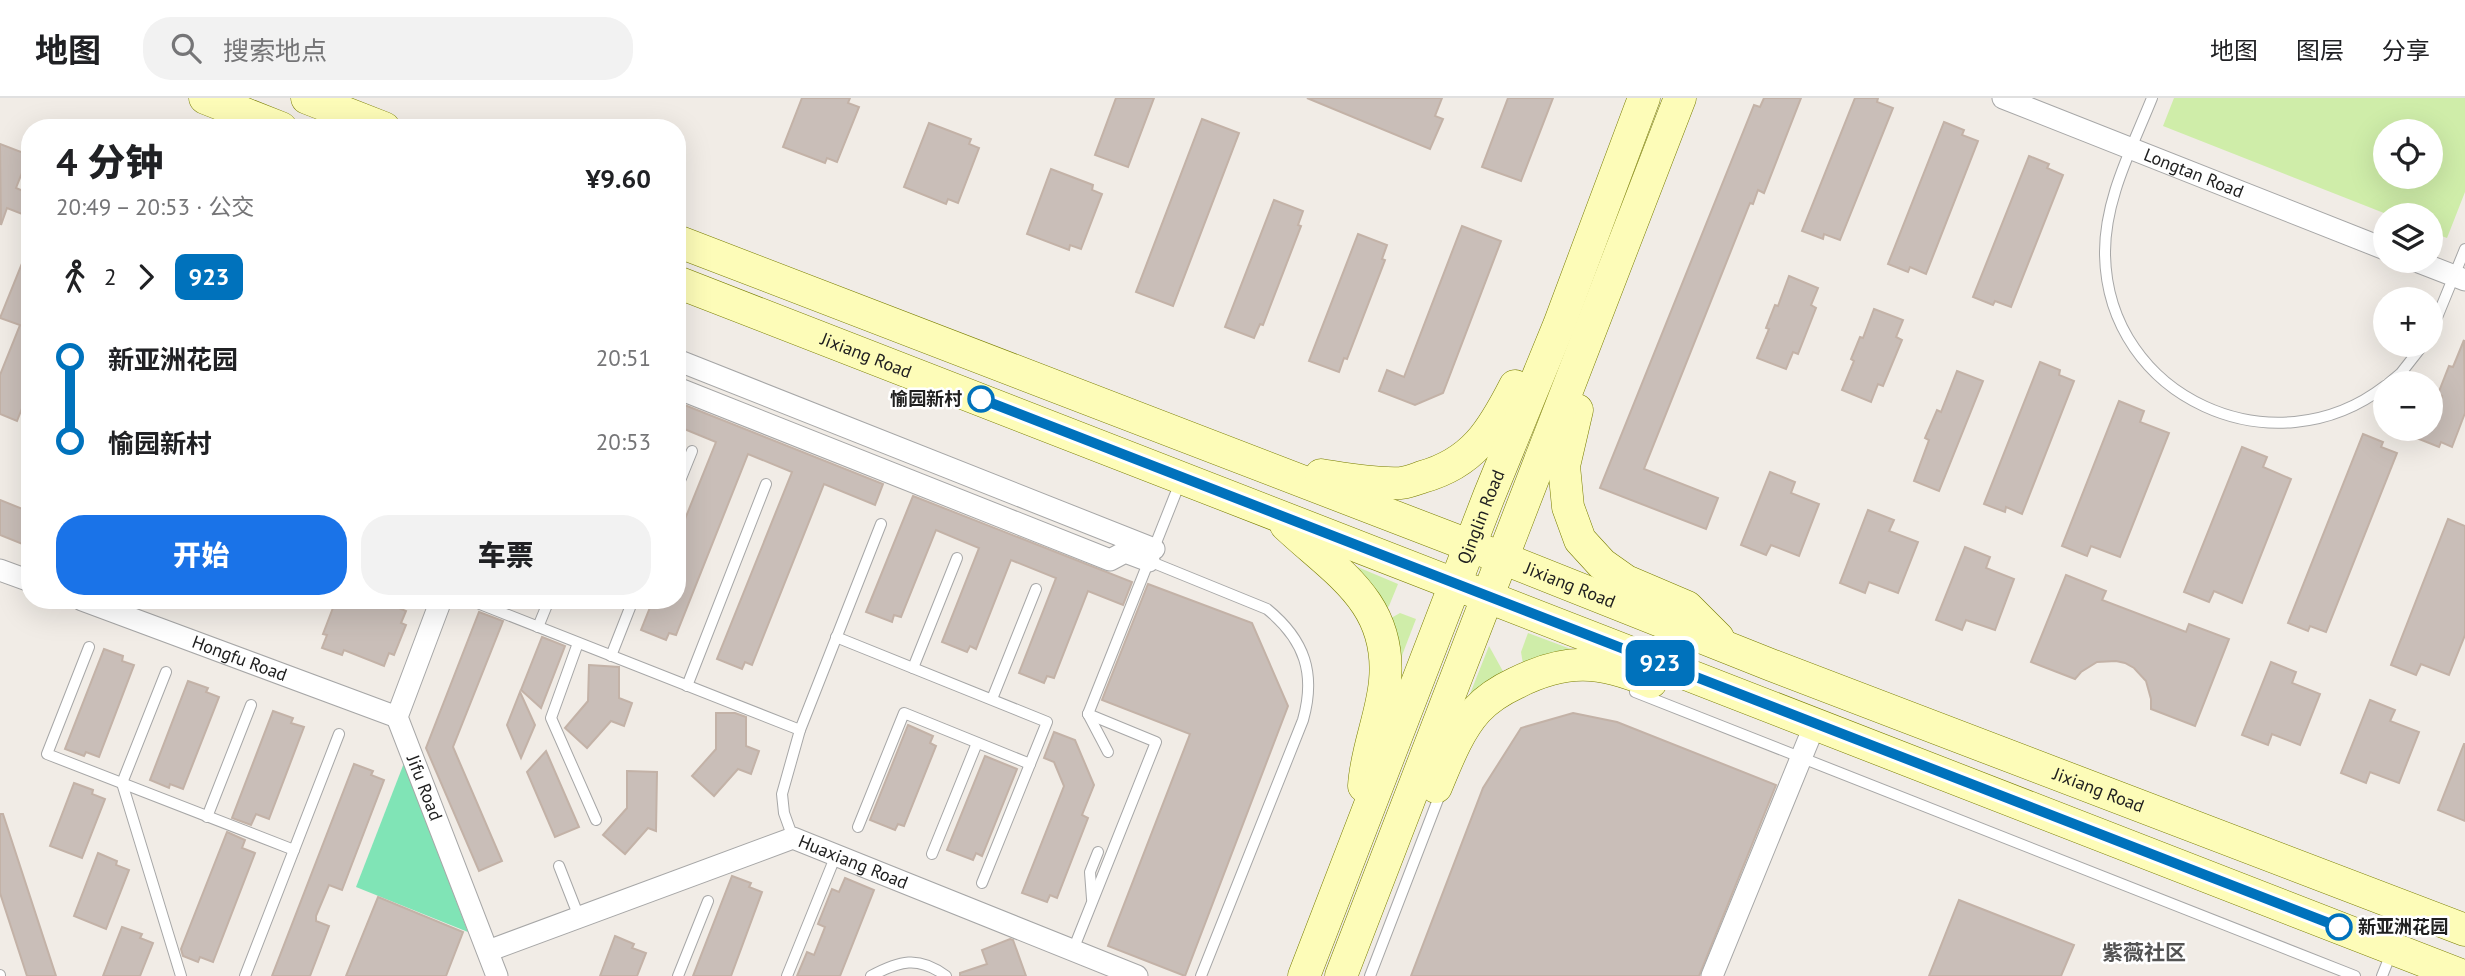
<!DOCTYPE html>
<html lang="zh">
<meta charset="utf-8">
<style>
:root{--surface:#fff;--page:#f2f2f2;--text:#202124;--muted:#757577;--line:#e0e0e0;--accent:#1a73e8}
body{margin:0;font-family:"PT Sans","Noto Sans SC",sans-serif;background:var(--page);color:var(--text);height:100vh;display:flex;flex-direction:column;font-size:26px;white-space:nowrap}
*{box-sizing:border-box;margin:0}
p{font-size:23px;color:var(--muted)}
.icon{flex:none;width:38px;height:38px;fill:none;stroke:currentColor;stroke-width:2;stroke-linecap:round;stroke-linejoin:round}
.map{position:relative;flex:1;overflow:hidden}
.panel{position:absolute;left:21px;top:21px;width:665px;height:490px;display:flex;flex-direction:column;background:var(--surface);border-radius:28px;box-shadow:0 7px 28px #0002}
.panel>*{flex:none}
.badge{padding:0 14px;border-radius:10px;font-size:24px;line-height:46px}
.tools{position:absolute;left:2373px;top:21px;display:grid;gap:14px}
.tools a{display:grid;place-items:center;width:70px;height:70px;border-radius:50%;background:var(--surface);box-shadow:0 7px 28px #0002;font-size:35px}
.map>.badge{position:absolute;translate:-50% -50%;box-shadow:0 0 0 4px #fff}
.legs{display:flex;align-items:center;gap:10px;height:77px;padding:0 35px;font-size:23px}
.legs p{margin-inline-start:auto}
.overview{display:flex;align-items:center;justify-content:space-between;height:119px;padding:0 35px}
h1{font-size:38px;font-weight:800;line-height:52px}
.action{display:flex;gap:14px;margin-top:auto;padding:14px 35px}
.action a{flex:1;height:80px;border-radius:28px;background:var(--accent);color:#fff;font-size:28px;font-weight:800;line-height:80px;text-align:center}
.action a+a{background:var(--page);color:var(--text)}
ul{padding:0 35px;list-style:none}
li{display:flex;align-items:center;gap:24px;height:84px;font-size:26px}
li i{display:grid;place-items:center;width:10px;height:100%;margin:0 9px;background:currentColor}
li i::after{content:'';width:18px;height:18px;margin:-9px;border:5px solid;border-radius:50%;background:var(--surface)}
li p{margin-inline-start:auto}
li:first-child i{background:linear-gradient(#0000 50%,currentColor 0)}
li:last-child i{background:linear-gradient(currentColor 50%,#0000 0)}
header{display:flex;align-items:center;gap:42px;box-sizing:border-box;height:98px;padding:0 35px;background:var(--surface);border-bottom:2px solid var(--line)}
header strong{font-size:33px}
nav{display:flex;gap:38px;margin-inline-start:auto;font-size:24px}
.search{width:490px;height:63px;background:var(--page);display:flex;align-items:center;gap:18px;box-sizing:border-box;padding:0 24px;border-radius:28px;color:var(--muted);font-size:26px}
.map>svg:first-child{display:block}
</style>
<header>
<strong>地图</strong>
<div class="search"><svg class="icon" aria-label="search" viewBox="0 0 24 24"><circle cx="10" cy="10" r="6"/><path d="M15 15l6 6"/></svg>搜索地点</div>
<nav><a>地图</a><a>图层</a><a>分享</a></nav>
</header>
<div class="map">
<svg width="2465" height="878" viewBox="0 0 2465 878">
<rect width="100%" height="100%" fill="#f1ece6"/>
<g fill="#cfeda9" fill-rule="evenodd">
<path d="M2174,0H2465V94L2447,140L2431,134V117H2389L2163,28ZM2431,33V79H2385V33Z"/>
<polygon points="1322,454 1398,486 1389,508 1382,514"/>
<polygon points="1400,515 1416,521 1388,594 1384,524"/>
<polygon points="1528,535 1595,560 1523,566 1521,554"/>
<polygon points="1489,548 1505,577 1462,616"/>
</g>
<polygon fill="#80e4b6" points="404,665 468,834 356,789"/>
<g fill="#c9beb8" stroke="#c3b2a7" stroke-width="2">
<polygon points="802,0 850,0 848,5 859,9 837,64 827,60 825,65 783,49"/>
<polygon points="1116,0 1154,0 1128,69 1095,57"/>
<polygon points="1307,0 1442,0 1435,18 1443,21 1430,51"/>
<polygon points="1508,0 1553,0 1521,83 1482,69"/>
<polygon points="1764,0 1801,0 1764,95 1758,92 1753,106 1750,105 1644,371 1718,400 1706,431 1600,390 1754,7 1760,9"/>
<polygon points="1855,0 1878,0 1877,4 1893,10 1840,142 1824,136 1823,141 1802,133"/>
<polygon points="1202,21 1239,35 1173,208 1136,194"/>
<polygon points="1944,24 1964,32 1962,37 1978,43 1926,176 1910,169 1908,174 1888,166"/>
<polygon points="929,25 971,41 969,46 979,50 958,105 948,101 946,106 904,89"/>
<polygon points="0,46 29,57 16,90 30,96 30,119 7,110 1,127"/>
<polygon points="2029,58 2049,66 2047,70 2063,77 2011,209 1995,203 1993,207 1973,199"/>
<polygon points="1051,71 1093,87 1092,92 1102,96 1081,151 1070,147 1069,152 1027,136"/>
<polygon points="1274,102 1303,113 1298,127 1301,128 1263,227 1260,226 1254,240 1225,229"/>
<polygon points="1462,128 1501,143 1443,295 1415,307 1379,293 1387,272 1404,279"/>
<polygon points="1358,136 1387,147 1382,161 1385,162 1347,261 1344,260 1339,274 1309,263"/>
<polygon points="29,148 30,290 17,323 0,316 0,277 20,227 0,220"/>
<polygon points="1789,178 1818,190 1811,207 1816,210 1798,256 1793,254 1786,271 1757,260 1769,231 1766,230 1775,207 1778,208"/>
<polygon points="1874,211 1903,222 1896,239 1902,242 1883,288 1878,286 1871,304 1842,292 1854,263 1851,261 1860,239 1863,240"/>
<polygon points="2464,242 2465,315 2452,349 2441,344 2439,349 2394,331 2431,331 2442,298 2438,296 2449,268 2453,269"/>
<polygon points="2040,264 2060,272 2059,277 2074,283 2022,416 2006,409 2005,414 1984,406"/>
<polygon points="1957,273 1983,283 1939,393 1914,383 1929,342 1925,340 1937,312 1941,314"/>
<polygon points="2119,303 2144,313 2140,324 2169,335 2120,459 2091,448 2087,458 2062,448"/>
<polygon points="677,304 883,386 875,407 824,386 752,567 745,564 742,571 717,561 792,374 748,356 676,537 669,535 666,542 641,532 653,502 677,502 677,441 716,344 677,328"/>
<polygon points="2363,336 2383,344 2381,349 2397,355 2326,534 2310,528 2308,533 2288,525"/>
<polygon points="2242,349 2267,359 2263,369 2291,381 2242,505 2214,493 2209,504 2184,494"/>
<polygon points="1770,374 1795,384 1791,395 1819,406 1799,458 1771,447 1766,457 1741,447"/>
<polygon points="913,398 1132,484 1123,507 1088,493 1054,580 1047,578 1044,585 1019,575 1056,480 1011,462 976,551 970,548 967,554 942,544 979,450 936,432 901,519 894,517 892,524 866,514"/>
<polygon points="0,402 30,414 30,449 0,437"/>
<polygon points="1868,412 1894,422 1889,433 1918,444 1898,495 1869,484 1865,495 1840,485"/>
<polygon points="2448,421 2465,428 2465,537 2449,577 2421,566 2416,577 2391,567"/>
<polygon points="1965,449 1990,459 1986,470 2014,481 1995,532 1966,522 1962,532 1936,522"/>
<polygon points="2066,477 2106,493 2102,502 2186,534 2189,526 2229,541 2195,628 2151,611 2151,601 2146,583 2134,570 2125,565 2116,563 2097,564 2081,574 2075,581 2031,564"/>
<polygon points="1148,486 1252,525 1288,608 1185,878 1108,848 1190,636 1102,602"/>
<polygon points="336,502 380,502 406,513 401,525 406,527 394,557 389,555 384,568 344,552 342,557 322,550 327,537 323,536"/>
<polygon points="479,514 503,523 453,649 502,763 479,773 426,650"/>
<polygon points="542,539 565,548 541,610 521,592"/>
<polygon points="104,551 123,558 122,563 134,567 99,659 86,654 84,658 65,651"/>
<polygon points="2271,564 2296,574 2292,585 2320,596 2300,647 2272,636 2268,647 2242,637"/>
<polygon points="589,567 619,569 619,600 632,605 624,628 611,623 587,650 565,630 588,603"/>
<polygon points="188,583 208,590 206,594 219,599 183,691 170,686 169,690 150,682"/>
<polygon points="520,594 535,627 521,660 507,627"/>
<polygon points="2370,602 2395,612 2390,623 2419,634 2399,685 2370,674 2366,685 2341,675"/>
<polygon points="273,613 293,620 291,625 304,629 269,721 256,716 251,727 232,720"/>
<polygon points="716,615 735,615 746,619 746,648 759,653 751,676 738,671 714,698 692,678 716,651"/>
<polygon points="1573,615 1617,624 1776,687 1699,878 1411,878 1483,690 1521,630"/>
<polygon points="908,627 933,638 930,645 936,648 904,728 898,726 895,732 870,722"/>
<polygon points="1054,634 1075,642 1094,687 1082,717 1088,720 1057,800 1050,797 1047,804 1022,795 1064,688 1054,664 1044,660"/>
<polygon points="2464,646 2465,646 2465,723 2438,712"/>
<polygon points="546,653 579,729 555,739 527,674"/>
<polygon points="985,658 1017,671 982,758 976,755 973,762 947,752"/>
<polygon points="354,666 373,673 371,677 384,682 342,792 329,787 316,818 316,823 329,828 310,878 272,878"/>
<polygon points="627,673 657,674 656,733 648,730 625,756 603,737 627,710"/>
<polygon points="74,685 93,692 92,696 105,701 82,760 50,748"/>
<polygon points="0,716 3,716 56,878 27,878 0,795"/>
<polygon points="227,734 245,742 242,750 255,755 213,864 200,859 198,864 183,858 181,851"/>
<polygon points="98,755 117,763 116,767 129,772 106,831 74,818"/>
<polygon points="732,778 751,785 749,789 762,794 731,878 693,878"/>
<polygon points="845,780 874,792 840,878 797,878 807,854 814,857 825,829 818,826 832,791 839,794"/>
<polygon points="378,799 463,834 446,878 346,878"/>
<polygon points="1959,802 2074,847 2061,878 1929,878"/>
<polygon points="122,829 142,836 140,840 153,845 140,878 103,878"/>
<polygon points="615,838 634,846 632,850 646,855 637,878 600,878"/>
<polygon points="1010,841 1013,842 1026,878 960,878 960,875 987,866 982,852"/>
</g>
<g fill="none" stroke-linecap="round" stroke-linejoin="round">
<g stroke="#a7a7a7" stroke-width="12">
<g id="service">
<path d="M2152,0C2132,50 2104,102 2105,157C2108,300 2274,374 2385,288"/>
<polyline points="2431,234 2465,151"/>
<polyline points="2389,285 2401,275 2423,247"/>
<polyline points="677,390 692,353"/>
<path d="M1149,463L1267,511C1305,542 1316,576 1303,622L1201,878"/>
<polyline points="470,502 800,632"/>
<polyline points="538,529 549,502"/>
<polyline points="836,539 1047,624 982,785"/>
<polyline points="578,545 551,620 596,722"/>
<polyline points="89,549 47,656 294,752"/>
<polyline points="611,558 633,502"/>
<polyline points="913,570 957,460"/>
<polyline points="166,574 122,685 181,878"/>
<polyline points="687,588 766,386"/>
<polyline points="1635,594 2355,878"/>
<polyline points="992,601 1036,491"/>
<polyline points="1088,616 1181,382"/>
<polyline points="1088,616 1108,654"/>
<polyline points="207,719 251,607"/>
<polyline points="858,729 904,615 1030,666"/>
<polyline points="793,740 784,715 782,696 800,632 881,426"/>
<polyline points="932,756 977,645"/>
<polyline points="559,768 579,819"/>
<polyline points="1092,801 1090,774 1098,754"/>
<polyline points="1073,852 1156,644 1088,616"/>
<polyline points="0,877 0,878"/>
<polyline points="245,878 339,636"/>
<polyline points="678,878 708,803"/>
<polyline points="787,878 836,757"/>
<path d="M871,878C899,863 918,857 946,878"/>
<polyline points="1370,878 1442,691"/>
<polyline points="2382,878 2392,853"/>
</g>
</g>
<g stroke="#a7a7a7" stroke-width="23">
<g id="minor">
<path id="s1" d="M2003,0L2385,151"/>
<polyline points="2416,163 2465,182"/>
<polyline points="677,262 1154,451"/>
<polyline points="677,290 1110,462 1125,454 1149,463"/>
<polyline points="0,472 30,483"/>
<path id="s2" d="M82,502L397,619"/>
<path id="s3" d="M441,502L397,619L497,878"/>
<path id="s4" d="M488,853L793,740L1137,878"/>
<polyline points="1712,878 1815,626"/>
</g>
</g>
<g stroke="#787d00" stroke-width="33">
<g id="secondary">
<polyline points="205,0 281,30"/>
<polyline points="307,0 384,30"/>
<path id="s5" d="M677,143L1502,460L1771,567L2465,832"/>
<path id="s6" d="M677,184L2463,878"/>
<polyline points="1577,312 1564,368 1568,409 1580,442 1602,466 1626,483 1687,509 1718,540"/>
<path d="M1321,377C1347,381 1374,386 1401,385C1408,384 1416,381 1422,379C1473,365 1492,333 1515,288"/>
<path d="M1286,427C1336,474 1392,504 1385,583C1382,618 1366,652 1364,688"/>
<path d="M1436,689C1447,663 1458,633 1477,612C1488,600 1501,592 1516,585C1566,560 1600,562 1651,584"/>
<path id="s7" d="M1304,878L1489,398L1559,227L1644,0"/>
<polyline points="1341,878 1680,0"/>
</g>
</g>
<use href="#service" stroke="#fff" stroke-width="10"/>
<use href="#minor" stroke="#fff" stroke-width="21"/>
<use href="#secondary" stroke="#fdfcb8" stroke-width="32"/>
</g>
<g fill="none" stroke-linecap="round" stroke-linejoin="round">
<g stroke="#fff" stroke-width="16">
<polyline id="line-1" points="981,301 2339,829"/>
</g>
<use href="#line-1" stroke="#0072bc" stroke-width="10"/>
</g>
<g fill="#fff" stroke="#0072bc" stroke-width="3.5">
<circle cx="981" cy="301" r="12"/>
<circle cx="2339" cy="829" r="12"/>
</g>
<g text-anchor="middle" stroke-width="5" stroke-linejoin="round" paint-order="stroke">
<g font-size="18" fill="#202020" stroke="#fff">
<text dy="6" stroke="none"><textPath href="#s1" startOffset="205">Longtan Road</textPath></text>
<text dy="6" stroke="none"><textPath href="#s6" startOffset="203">Jixiang Road</textPath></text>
<text dy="6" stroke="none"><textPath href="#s7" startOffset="492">Qinglin Road</textPath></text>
<text dy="6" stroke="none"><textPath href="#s5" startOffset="957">Jixiang Road</textPath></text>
<text dy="6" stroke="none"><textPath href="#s2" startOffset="168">Hongfu Road</textPath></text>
<text dy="6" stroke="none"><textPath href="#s3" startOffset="201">Jifu Road</textPath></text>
<text dy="6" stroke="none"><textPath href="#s5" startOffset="1524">Jixiang Road</textPath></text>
<text dy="6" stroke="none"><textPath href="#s4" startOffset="390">Huaxiang Road</textPath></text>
</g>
<g font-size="18" font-weight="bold" fill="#202020" stroke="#fff" text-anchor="end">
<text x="962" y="307">愉园新村</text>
<text x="2358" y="835" text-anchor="start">新亚洲花园</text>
</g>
<g font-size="21" font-weight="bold" fill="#535353" stroke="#fff">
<text x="2144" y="862">紫薇社区</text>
</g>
</g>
</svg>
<div class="tools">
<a><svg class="icon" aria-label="locate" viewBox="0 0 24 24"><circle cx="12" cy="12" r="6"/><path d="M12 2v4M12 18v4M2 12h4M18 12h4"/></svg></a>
<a><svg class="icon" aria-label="layers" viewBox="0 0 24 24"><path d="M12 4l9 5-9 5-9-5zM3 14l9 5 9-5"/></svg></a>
<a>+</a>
<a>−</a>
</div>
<b class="badge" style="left:1660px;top:565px;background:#0072bc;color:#fff">923</b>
<section class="panel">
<div class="overview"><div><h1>4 分钟</h1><p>20:49 – 20:53 · 公交</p></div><b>¥9.60</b></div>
<div class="legs"><svg class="icon" aria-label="walk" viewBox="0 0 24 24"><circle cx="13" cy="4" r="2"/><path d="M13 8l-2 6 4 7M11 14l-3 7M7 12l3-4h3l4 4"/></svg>2<svg class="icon" aria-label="forward" viewBox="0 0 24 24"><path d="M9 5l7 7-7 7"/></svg><b class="badge" style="background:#0072bc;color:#fff">923</b></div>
<ul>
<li><i style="color:#0072bc"></i><b>新亚洲花园</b><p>20:51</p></li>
<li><i style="color:#0072bc"></i><b>愉园新村</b><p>20:53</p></li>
</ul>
<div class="action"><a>开始</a><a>车票</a></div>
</section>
</div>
